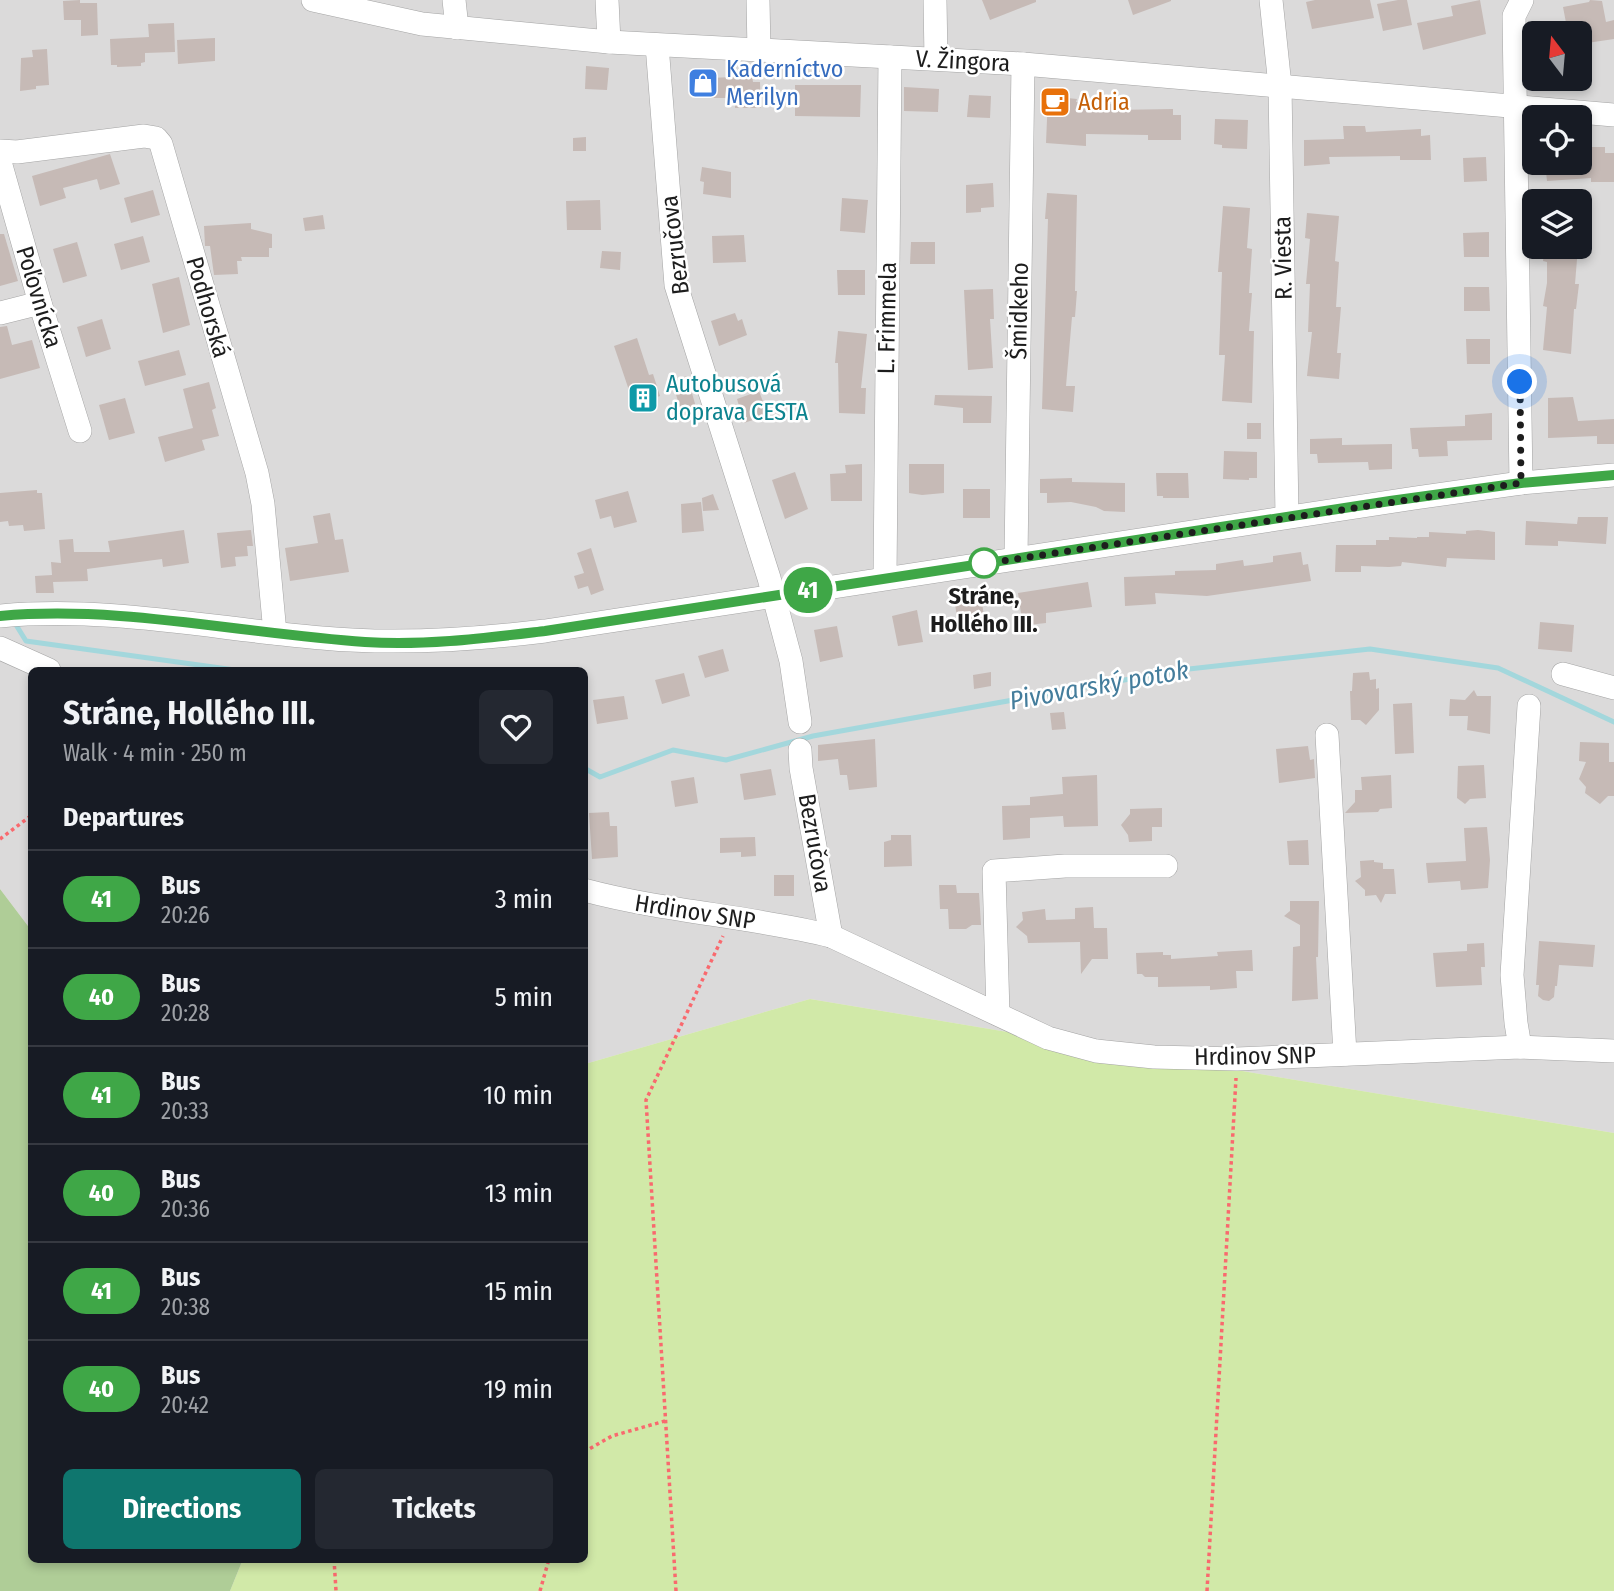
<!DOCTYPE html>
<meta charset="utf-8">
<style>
:root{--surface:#171b24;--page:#242831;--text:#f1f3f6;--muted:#9ea1a6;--line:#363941;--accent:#0f766e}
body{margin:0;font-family:"Fira Sans Condensed",sans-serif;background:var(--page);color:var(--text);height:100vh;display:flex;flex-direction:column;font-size:26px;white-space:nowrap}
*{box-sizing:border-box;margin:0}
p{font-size:23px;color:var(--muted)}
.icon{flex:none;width:38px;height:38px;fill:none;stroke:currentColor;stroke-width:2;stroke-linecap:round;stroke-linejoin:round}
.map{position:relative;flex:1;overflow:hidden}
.drawer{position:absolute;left:28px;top:667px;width:560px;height:896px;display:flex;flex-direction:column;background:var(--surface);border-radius:10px;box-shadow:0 4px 10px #0003}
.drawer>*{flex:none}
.badge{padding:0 14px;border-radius:23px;font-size:24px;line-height:46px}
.needle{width:46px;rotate:344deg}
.controls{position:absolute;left:1522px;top:21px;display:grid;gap:14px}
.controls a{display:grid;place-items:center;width:70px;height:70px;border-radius:10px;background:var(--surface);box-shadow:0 4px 10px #0003;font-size:35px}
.you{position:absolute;width:35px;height:35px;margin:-18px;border:5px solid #fff;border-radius:50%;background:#1a73e8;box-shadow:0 0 0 10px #1a73e833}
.map>.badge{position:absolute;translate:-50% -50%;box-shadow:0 0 0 4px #fff}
h2{padding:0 35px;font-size:26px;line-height:63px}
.round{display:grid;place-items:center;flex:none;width:74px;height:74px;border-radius:10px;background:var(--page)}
.head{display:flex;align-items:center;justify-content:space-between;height:119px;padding:0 35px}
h1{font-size:33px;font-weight:700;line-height:52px}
.button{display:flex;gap:14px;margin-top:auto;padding:14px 35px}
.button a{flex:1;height:80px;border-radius:10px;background:var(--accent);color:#fff;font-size:28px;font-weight:700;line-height:80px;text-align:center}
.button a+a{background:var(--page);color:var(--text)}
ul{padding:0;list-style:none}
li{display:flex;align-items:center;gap:21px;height:98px;padding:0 35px;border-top:2px solid var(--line)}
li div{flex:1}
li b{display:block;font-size:26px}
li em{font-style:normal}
li .badge{min-width:77px;font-weight:700;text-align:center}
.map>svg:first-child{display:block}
</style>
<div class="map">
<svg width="1614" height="1591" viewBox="0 0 1614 1591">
<rect width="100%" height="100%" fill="#eee9e3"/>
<path fill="#dbdada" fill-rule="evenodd" d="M0,0H1614V1133L810,999L585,1064L584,670H32L31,930L0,889ZM1535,33H1580V79H1535ZM1535,117H1580V163H1535ZM1535,201H1580V247H1535Z"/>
<polygon fill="#d1e9a8" points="810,999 1614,1133 1614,1591 230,1591 243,1559 584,1559 585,1064"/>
<polygon fill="#afcd97" points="0,889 31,930 32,1559 243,1559 230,1591 0,1591"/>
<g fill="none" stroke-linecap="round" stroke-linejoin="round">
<g stroke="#a3d7dc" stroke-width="5">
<polyline points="13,620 26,641 235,670"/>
<polyline points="584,768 600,777 673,750 726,760 813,736 1180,670 1370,649 1498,668 1614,722"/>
</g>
</g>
<g fill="#c6bab6">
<polygon points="80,0 80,3 97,3 98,35 81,36 81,20 64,20 63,1"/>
<polygon points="982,0 1036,0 1036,2 990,20"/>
<polygon points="1128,0 1171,0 1171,1 1133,15"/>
<polygon points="1315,0 1370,0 1374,18 1312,29 1306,2"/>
<polygon points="1398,0 1407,0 1412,25 1383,31 1377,4"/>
<polygon points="1480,0 1486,34 1423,50 1417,23 1453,16 1451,6"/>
<polygon points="1590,0 1602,1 1606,22 1614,20 1614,39 1580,44 1580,33 1568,33 1563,7 1589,2"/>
<polygon points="174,23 175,52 145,53 145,62 141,63 141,66 117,67 117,65 111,65 110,39 149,37 148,24"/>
<polygon points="215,38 215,61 178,64 177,40"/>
<polygon points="47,49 49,85 36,86 36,89 20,91 21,58 33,57 32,50"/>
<polygon points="586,66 609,68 607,90 585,89"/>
<polygon points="710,73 711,78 752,76 753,82 760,82 761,108 735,108 735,98 710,98 710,95 689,95 688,75"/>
<polygon points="795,85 861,85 860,117 795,116"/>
<polygon points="904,87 939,89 938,112 904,111"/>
<polygon points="969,95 991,96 990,118 967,117"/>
<polygon points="1048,96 1077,99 1076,102 1113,104 1113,110 1173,109 1173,115 1181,115 1181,140 1148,140 1148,135 1086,134 1086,146 1046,143"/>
<polygon points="1215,119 1248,120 1247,149 1222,148 1222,145 1214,144"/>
<polygon points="1343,126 1365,126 1366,132 1421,129 1421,136 1430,135 1431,160 1400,160 1400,156 1329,157 1330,164 1304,166 1304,140 1344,139"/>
<polygon points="586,137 586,151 573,151 573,138"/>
<polygon points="1590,147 1605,147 1605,153 1614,153 1614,182 1591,182 1591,178 1547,181 1545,163 1591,163"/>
<polygon points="110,154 120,184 100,190 97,179 63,188 66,198 40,206 32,176"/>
<polygon points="1486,157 1487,181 1464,182 1463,158"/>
<polygon points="702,167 731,172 731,198 703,194 704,182 700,181"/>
<polygon points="993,183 994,207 981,208 981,212 966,213 966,185"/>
<polygon points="153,190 160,215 131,223 124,198"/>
<polygon points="1047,193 1077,195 1075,291 1077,291 1075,317 1072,317 1066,386 1075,386 1073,412 1042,409 1048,219 1045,219"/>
<polygon points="842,198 868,200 865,233 840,231"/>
<polygon points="600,200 601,230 567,230 566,201"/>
<polygon points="1223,206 1250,208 1247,248 1252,249 1249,293 1252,293 1249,331 1254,331 1252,403 1222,401 1225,355 1219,355 1222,272 1218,272"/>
<polygon points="1307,213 1339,216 1335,261 1339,262 1336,307 1341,307 1337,353 1341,353 1339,379 1307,376 1312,332 1308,332 1310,284 1306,284 1310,239 1305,238"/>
<polygon points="323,215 325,229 305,231 303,218"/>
<polygon points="251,223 251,229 272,234 272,248 269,248 269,257 241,257 242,261 237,261 238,274 214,275 210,246 205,246 204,226"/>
<polygon points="1489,232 1489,257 1464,257 1463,233"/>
<polygon points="0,234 4,234 18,281 0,286"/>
<polygon points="744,235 746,262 713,263 712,236"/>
<polygon points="143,236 150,262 121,270 114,244"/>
<polygon points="77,242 87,276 63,283 53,249"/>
<polygon points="911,242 935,242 935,264 910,264"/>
<polygon points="1545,247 1578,247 1575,284 1579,284 1576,309 1574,309 1571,354 1543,350 1547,307 1543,306 1547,283 1547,262 1543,261"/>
<polygon points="602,251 621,252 620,270 600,268"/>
<polygon points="837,270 865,270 865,295 838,295"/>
<polygon points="179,277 190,325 163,333 152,284"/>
<polygon points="1464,287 1489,287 1490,311 1464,311"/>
<polygon points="993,289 994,319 990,319 993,368 968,370 964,290"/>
<polygon points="735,313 738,321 742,319 747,335 719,346 711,321"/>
<polygon points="102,319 111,349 86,357 77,327"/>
<polygon points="7,326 12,345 32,340 40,368 0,379 0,327"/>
<polygon points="838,331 867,334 861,388 866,388 865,414 839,413 838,363 835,363"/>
<polygon points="637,338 649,375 653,374 660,396 634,405 614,346"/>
<polygon points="1466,339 1490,339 1490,364 1467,364"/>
<polygon points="179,350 186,375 145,386 138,361"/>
<polygon points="687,376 698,414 683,418 672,381"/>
<polygon points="209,382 216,408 212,410 219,436 202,440 205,450 165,462 158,437 193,428 183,389"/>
<polygon points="759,391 768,415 744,423 737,399"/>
<polygon points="935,395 992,396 991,423 963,423 963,408 934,405"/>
<polygon points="1573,397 1578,421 1614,419 1614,444 1597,444 1597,436 1548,438 1548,398"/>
<polygon points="125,398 135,433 109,440 99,405"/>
<polygon points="1492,413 1492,440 1447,441 1448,456 1419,457 1418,449 1412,449 1410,428 1465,426 1465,415"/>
<rect x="1247" y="423" width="14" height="16"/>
<polygon points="1342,438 1342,445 1392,444 1392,469 1369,470 1368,462 1318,463 1317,454 1310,454 1310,439"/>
<polygon points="1224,451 1257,452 1257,478 1249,478 1249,480 1223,479"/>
<polygon points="862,464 862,501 831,501 830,474 846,473 845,465"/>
<polygon points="909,464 944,464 944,493 922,495 909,493"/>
<polygon points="795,472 808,509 785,519 772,480"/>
<polygon points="1156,473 1188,473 1189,498 1163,498 1163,496 1157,496"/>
<polygon points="1072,478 1072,482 1125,483 1125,512 1104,511 1096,507 1071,502 1047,503 1047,493 1040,493 1040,479"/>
<rect x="963" y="489" width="27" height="29"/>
<polygon points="37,490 37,493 42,493 45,529 24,531 23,525 9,526 8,521 0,522 0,493"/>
<polygon points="628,491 637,522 614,528 611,516 600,519 595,500"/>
<polygon points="713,494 719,510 703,511 702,498"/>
<polygon points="701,502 704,531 682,533 681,504"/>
<polygon points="330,513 335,540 343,539 349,572 290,581 285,548 318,543 313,516"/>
<polygon points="1578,517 1608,517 1606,544 1558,541 1558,546 1525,545 1526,521 1577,524"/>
<polygon points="184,530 189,563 163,567 162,559 87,569 88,581 53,582 54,593 36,593 35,576 52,575 51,562 61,563 59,540 73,539 74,552 110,552 108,541"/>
<polygon points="251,530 253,546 247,546 248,556 235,557 236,566 221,568 217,533"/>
<polygon points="1478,530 1495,532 1495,560 1447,558 1446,567 1402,562 1401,566 1389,567 1361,566 1361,572 1335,572 1336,545 1376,545 1376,540 1389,540 1389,537 1417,538 1417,537 1429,537 1429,532 1466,534 1466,531"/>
<polygon points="591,548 604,590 591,595 588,586 578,589 574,576 584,573 577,553"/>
<polygon points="1301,552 1303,565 1308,564 1311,581 1207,596 1155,593 1156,604 1125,606 1124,577 1175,575 1175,571 1216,570 1216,564 1243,560 1244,566 1260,564 1273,562 1273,556"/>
<polygon points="1088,582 1092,607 1046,613 1046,623 1028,625 1027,620 1022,620 1018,593"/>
<polygon points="973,601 974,603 982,602 985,625 959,630 955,604"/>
<polygon points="917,610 923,642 898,646 892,616"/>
<polygon points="1540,622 1574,625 1572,652 1538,649"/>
<polygon points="837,626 843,657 820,662 814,630"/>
<polygon points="723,649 729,671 705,678 698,656"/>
<polygon points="991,672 991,686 974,689 973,675"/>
<polygon points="1369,672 1370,680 1376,679 1376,689 1379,688 1379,710 1366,725 1360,720 1351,720 1350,691 1352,691 1353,673"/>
<polygon points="684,673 690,696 662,704 655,680"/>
<polygon points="1474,690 1477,696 1491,696 1490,734 1467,730 1468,716 1449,716 1450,699 1465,700"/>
<polygon points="624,696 628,719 597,724 593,700"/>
<polygon points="1412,703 1414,753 1395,754 1393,704"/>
<polygon points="1064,712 1066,729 1052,730 1050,713"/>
<polygon points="875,739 877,787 849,790 847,775 840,775 838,759 818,761 818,745"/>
<polygon points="1580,742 1609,743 1609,762 1614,762 1614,796 1608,796 1600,804 1585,793 1586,787 1579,779 1586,762 1579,761"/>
<polygon points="1308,746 1310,760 1314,759 1315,778 1279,783 1276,749"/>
<polygon points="1484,765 1486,798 1470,799 1465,804 1457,798 1458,766"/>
<polygon points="771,769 776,795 744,800 740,774"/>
<polygon points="1097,775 1098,826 1064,827 1063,816 1030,818 1030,838 1003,840 1002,806 1030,805 1030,817 1030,797 1063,794 1062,777"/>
<polygon points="1391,775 1392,808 1380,809 1378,812 1345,813 1355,802 1355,790 1362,790 1361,777"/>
<polygon points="694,777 698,803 675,807 671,781"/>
<polygon points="1162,808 1162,827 1152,827 1152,841 1129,842 1128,835 1121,825 1130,814 1130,809"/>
<polygon points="609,812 610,826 617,826 618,857 592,859 589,813"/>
<polygon points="1487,827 1490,860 1488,888 1461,890 1460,881 1428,883 1426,863 1466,861 1464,828"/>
<polygon points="891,835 911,835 912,866 884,867 884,842 891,840"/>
<polygon points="755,837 756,856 741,857 741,852 720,853 720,838"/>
<polygon points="1308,840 1309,865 1289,865 1287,841"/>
<polygon points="1374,860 1374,862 1383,863 1383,869 1394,869 1396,894 1385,894 1381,903 1376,895 1365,896 1365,890 1355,881 1361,877 1360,861"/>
<rect x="774" y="875" width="20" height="21"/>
<polygon points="939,885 956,885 957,893 979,893 981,925 972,925 966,929 949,929 948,909 940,909"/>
<polygon points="1290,901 1319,901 1318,957 1316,957 1318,999 1292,1001 1293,947 1300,946 1300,925 1284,916 1290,911"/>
<polygon points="1093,907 1094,928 1107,928 1108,959 1092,959 1081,974 1080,942 1028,943 1027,936 1016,927 1023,920 1022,912 1045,909 1046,920 1075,919 1075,908"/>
<polygon points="1539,941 1595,945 1593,967 1559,965 1557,986 1555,986 1554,997 1549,1001 1543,1000 1538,996 1539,985 1536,985"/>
<polygon points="1484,943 1485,967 1481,967 1482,985 1436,987 1433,953 1467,951 1467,944"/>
<polygon points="1252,950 1253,971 1236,971 1237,988 1210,990 1210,986 1158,987 1158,977 1145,977 1142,974 1137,974 1136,953 1163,952 1163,955 1171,955 1171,959 1218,956 1217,952"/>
</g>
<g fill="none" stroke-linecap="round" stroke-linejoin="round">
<g stroke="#a4a4a4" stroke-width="24">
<g id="minor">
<polyline points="313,0 422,24 609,42 1023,64 1614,115"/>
<polyline points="454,0 457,28"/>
<polyline points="607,0 609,42"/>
<polyline points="758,0 759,51"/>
<polyline points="935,0 936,59"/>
<polyline points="1271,0 1280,86 1287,516"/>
<polyline points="657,45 676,285 769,578 791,661 800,722"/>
<polyline points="0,151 17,152 144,136 156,138 161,144 257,473 263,504 275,633"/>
<polyline points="0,162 40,303 80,431"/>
<polyline points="0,313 40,303"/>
<polyline points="1521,483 1514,16 1522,0"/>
<polyline points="1016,558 1023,64"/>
<polyline points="885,578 890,57"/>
<path d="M0,616C109,606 215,629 322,638C397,645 471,640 545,631L1415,498L1521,483L1614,475"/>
<polyline points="0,648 49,670"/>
<polyline points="1563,674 1614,688"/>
<polyline points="1327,735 1345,1054"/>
<polyline points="800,750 801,768 831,936"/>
<path d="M584,890C666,912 750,916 831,936L1048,1038L1096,1051L1154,1057L1237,1059L1520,1047L1614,1051"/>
<polyline points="998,1014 994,871 1065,866 1166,866"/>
<polyline points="1520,1047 1516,1023 1512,975 1529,706"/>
</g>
</g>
<g stroke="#f9696e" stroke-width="3.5" stroke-dasharray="3.5 3.5" stroke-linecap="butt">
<polyline points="0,839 32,815"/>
<polyline points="584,1452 612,1436 665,1421"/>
<polyline points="334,1559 336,1591"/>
<polyline points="540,1591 549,1559"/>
<polyline points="676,1591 646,1100 723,936"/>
<polyline points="1207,1591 1236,1078"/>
</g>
<use href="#minor" stroke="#fff" stroke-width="23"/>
</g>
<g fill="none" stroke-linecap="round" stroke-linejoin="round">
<g stroke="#fff" stroke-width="16">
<path id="line" d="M0,616C123,605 243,634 365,642C425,646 486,638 545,631L1390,501L1521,483L1614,475"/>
</g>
<use href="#line" stroke="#3fa747" stroke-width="10"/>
<polyline stroke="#1d1d1d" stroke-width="7" stroke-dasharray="0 12.6" points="984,563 976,565 1521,483 1520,382"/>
</g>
<defs>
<g id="shop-square" transform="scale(1.575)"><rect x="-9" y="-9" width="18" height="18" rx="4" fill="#3f7fe0" stroke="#fff"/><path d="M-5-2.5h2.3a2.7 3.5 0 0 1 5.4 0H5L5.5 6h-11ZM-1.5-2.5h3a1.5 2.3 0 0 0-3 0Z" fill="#fff"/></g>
<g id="cafe-square" transform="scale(1.575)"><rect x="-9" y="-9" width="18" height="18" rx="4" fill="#e8710a" stroke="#fff"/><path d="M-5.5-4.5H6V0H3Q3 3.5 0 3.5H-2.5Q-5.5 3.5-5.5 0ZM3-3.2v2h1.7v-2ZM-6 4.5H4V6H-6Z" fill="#fff"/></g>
<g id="building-square" transform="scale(1.575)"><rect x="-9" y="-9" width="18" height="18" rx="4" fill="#0f9aa8" stroke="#fff"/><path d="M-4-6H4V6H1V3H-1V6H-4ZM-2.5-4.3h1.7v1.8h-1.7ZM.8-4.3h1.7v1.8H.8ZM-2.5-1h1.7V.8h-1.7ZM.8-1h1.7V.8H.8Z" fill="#fff"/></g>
</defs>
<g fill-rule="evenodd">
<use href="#shop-square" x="703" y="83"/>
<use href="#cafe-square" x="1055" y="102"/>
<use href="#building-square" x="643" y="398"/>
</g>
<circle fill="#fff" stroke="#3fa747" stroke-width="3.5" cx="984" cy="563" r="14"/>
<g text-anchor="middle" stroke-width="5" stroke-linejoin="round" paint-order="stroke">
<g font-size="24" fill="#1d1d1d" stroke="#fff">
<text transform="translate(963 61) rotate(3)" y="8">V. Žingora</text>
<text transform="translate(675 245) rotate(-97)" y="8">Bezručova</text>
<text transform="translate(1283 258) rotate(-91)" y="8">R. Viesta</text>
<text transform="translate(39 297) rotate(73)" y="8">Poľovnícka</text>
<text transform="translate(208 307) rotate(74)" y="8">Podhorská</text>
<text transform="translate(1019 311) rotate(-89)" y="8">Šmidkeho</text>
<text transform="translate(887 318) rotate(-89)" y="8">L. Frimmela</text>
<text transform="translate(815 843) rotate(80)" y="8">Bezručova</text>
<text transform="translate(695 912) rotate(9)" y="8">Hrdinov SNP</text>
<text transform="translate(1255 1056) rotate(-1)" y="8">Hrdinov SNP</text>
</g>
<g font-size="24" fill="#366cbe" stroke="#fff" text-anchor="start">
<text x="726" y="77">Kaderníctvo<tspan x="726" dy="28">Merilyn</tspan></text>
</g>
<g font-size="24" fill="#c56008" stroke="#fff" text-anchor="start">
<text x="1078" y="110">Adria</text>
</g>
<g font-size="24" fill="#0d838f" stroke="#fff" text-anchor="start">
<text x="666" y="392">Autobusová<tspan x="666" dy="28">doprava CESTA</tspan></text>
</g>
<g font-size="24" font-weight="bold" fill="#1d1d1d" stroke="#fff">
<text x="984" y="604">Stráne,<tspan x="984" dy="28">Hollého III.</tspan></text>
</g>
<g font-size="26" font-style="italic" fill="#447d9c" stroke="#fff">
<text transform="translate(1099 685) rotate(-10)" y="9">Pivovarský potok</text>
</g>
</g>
</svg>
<div class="controls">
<a><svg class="needle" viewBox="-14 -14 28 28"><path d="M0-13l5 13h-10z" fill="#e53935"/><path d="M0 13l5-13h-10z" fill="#9ea1a6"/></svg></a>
<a><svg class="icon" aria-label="locate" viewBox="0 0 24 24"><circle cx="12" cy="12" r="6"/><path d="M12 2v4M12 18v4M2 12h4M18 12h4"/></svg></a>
<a><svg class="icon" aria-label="layers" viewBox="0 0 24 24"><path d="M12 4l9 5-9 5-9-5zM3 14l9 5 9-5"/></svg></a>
</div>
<div class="you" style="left:1520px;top:382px"></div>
<b class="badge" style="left:808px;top:590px;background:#3fa747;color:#fff">41</b>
<section class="drawer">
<div class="head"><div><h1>Stráne, Hollého III.</h1><p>Walk · 4 min · 250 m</p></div><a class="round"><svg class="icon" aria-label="heart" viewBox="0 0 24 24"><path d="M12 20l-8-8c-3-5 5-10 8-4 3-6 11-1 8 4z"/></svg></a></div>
<h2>Departures</h2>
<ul>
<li><span class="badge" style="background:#3fa747;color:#fff">41</span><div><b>Bus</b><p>20:26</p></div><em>3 min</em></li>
<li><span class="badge" style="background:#3fa747;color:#fff">40</span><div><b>Bus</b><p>20:28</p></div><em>5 min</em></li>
<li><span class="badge" style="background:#3fa747;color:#fff">41</span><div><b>Bus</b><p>20:33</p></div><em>10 min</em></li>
<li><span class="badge" style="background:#3fa747;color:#fff">40</span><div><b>Bus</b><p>20:36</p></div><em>13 min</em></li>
<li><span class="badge" style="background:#3fa747;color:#fff">41</span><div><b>Bus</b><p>20:38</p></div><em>15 min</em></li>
<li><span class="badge" style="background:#3fa747;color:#fff">40</span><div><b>Bus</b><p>20:42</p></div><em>19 min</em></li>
</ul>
<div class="button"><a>Directions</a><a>Tickets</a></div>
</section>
</div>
